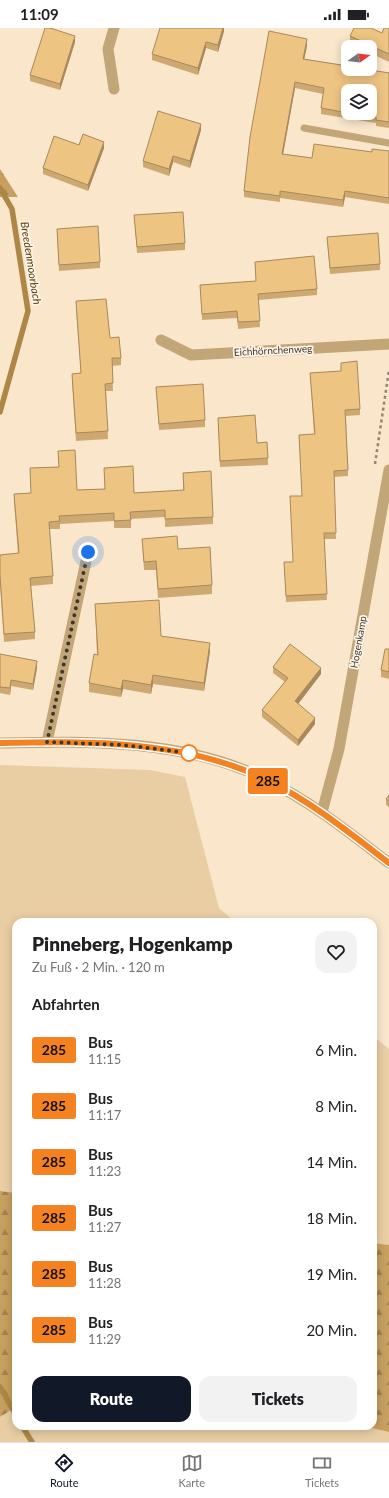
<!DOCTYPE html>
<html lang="de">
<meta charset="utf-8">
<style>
:root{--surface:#fff;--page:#f2f2f2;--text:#202124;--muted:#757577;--line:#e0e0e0;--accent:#111827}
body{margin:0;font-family:Lato,sans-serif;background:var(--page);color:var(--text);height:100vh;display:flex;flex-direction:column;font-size:15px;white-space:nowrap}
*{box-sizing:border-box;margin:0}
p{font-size:13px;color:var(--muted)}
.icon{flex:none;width:22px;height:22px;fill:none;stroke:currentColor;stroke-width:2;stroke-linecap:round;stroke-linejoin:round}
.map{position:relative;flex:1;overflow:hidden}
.details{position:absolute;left:12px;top:890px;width:365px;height:512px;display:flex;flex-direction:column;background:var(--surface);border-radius:12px;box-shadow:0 2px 10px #0003}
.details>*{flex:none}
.badge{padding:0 8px;border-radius:3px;font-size:14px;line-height:26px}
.needle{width:26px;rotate:76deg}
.controls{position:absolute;left:341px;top:12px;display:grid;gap:8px}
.controls a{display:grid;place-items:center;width:36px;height:36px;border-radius:8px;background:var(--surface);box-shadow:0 2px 10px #0003;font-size:20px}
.you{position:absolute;width:20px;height:20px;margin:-10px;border:3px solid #fff;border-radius:50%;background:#1a73e8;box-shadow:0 0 0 6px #1a73e833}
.map>.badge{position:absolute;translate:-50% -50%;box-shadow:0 0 0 2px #fff}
h2{padding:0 20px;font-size:15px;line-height:36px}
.round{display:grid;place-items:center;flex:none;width:42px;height:42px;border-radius:12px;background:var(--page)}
.summary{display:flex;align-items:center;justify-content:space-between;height:68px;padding:0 20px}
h1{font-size:19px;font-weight:800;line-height:30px}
.action{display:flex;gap:8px;margin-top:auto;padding:8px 20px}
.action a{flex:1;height:46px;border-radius:12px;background:var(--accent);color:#fff;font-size:16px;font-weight:800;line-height:46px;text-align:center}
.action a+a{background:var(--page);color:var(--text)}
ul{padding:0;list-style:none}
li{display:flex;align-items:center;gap:12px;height:56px;padding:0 20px}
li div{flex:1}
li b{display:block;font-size:15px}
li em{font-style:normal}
li .badge{min-width:44px;font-weight:700;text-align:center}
.status{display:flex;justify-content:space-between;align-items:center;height:28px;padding:0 20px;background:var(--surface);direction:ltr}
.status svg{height:11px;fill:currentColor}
.tab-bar{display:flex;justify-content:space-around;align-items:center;height:56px;border-top:1px solid var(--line);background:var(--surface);font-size:11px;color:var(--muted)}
.tab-bar a{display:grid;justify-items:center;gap:2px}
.tab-bar .active{color:var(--accent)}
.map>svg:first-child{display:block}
</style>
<div class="status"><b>11:09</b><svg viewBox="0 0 49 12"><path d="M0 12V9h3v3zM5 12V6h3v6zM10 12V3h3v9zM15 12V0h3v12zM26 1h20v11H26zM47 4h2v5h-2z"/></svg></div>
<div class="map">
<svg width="389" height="1414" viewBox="0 0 389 1414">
<defs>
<pattern id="forest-firs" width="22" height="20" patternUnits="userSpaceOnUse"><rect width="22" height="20" fill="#c79f5e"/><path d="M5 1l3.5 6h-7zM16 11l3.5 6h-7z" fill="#a3824e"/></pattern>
</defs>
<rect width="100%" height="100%" fill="#f9e6cb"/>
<g fill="#e9cea4">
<polygon points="0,737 150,742 185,749 219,880 235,894 16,894 16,1165 0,1163"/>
<polygon points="373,1008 389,1021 389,1217 373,1215"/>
<polygon points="16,1379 16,1398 363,1398 389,1404 389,1414 0,1414 0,1389"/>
</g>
<g fill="url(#forest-firs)">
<polygon points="0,141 18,169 0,169"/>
<polygon points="0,1163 16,1165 16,1379 0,1389"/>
<polygon points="373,1215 389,1217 389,1404 363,1398 373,1398"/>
</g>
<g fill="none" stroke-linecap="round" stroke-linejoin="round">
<g stroke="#ae8746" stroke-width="5.5">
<polyline points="0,160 12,181 28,283 0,384"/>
<polyline points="0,1359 16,1387"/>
<polyline points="22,1398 32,1414"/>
</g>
<polyline stroke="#928674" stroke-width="2.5" stroke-dasharray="3 3" stroke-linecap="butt" points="375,436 389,342"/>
<polyline stroke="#c3a678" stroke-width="7" points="304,100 389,115"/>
<g stroke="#c3a678" stroke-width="11">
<polyline points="114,0 108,21 114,61"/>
<polyline points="161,312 191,327 389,316"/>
<polyline points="47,714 88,524"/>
<polyline points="322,784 339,721 389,442"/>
</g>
<path stroke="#c3a678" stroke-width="11" d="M0,715C90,713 187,711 269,753C313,775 351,806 389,835"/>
</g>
<g fill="#cda971" fill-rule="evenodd">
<polygon points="224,0 224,3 218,24 206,20 198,47 152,32 152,26"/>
<polygon points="389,0 389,34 370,25 370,19 357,19 350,16 350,8 382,5"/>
<polygon points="75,14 60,62 30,53 30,47"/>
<path d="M307,18L304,31L389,45V100L376,98V95L321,86V80L323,66L295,60L283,126L312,130L372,124L389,123V176L345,169L343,179L280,170V174L244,169V163ZM348,63L370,85H348Z"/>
<polygon points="201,102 190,140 173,134 169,148 143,139 143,133"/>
<polygon points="79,117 104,120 88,163 43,146 43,140"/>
<polygon points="134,187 185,215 185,222 137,225"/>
<polygon points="57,201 100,234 100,240 59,243"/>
<polygon points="327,209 380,236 380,242 330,246"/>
<polygon points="255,234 317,261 317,267 258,272 260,299 238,301 237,290 202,292 200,257 256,253"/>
<polygon points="76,273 110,310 121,330 121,337 112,338 113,363 106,363 108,411 76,413 72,353 72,346 81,345 76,281"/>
<polygon points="341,335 360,381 360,387 346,388 348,448 334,449 336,511 324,511 327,572 286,574 284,534 293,534 302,468 299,407 314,406 310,345 341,343"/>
<polygon points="156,359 205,392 205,399 159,402"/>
<polygon points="218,390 257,415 268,430 268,437 220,439"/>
<polygon points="58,423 77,462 105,461 104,440 134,465 183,462 183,445 213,489 213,496 165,499 165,489 131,491 131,500 114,500 114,493 60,496 60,501 49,501 53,548 53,556 31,558 35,604 35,611 4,614 0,555 0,527 18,526 14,473 14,466 31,465 30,440 59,439"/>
<polygon points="142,511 178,521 212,557 212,566 158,570 156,542 144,542"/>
<polygon points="95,576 161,608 210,623 204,663 153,656 151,666 123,661 121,669 89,664 89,655 97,627"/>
<polygon points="389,621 389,651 381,649 381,642"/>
<polygon points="0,626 37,640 33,662 11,658 10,667 0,665"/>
<polygon points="273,639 321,646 298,676 315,696 298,718 262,689 262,682 285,654 273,645"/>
<polygon points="389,767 389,779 386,777 386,771"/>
</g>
<g fill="#a7895c">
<polygon points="223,0 224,0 224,3 218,24 218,17"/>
<polygon points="75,8 75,14 60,62 60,56"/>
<polygon points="307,11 307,18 303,37 303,31"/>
<polygon points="206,14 206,20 198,47 198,40"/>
<polygon points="295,54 295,60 282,132 282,126"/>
<polygon points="201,96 201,102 190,140 190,133"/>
<polygon points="104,114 104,120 88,163 88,157"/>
<polygon points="173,128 173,134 169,148 169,141"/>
<polygon points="345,163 345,169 343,179 343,172"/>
<polygon points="210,615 210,623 204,663 204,655"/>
<polygon points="37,633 37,640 33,662 33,656"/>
<polygon points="321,640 321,646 295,680 295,673"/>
<polygon points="153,647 153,656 151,666 151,657"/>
<polygon points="11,652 11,658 10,667 10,660"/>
<polygon points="123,652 123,661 121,669 121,661"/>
<polygon points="315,690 315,696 298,718 298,712"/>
</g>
<g fill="#eec483" stroke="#a7895c">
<polygon points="45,0 50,0 75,8 60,56 30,47"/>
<polygon points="160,0 223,0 218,17 206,14 198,40 152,26"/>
<polygon points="354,0 371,0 382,5 384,0 389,0 389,26 350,8"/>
<polygon points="269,3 307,11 303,31 348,38 348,41 365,41 389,45 389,94 376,92 376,89 351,85 370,85 370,63 348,63 348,85 321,80 324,60 295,54 282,126 312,130 314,116 372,124 372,121 389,123 389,170 345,163 343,172 280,163 280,168 244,163 250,109"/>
<polygon points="158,83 201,96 190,133 173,128 169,141 143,133"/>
<polygon points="83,106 104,114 88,157 43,140 54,108 79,117"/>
<polygon points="183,184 185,215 137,219 134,187"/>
<polygon points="98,198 100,234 59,237 57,201"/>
<polygon points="378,205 380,236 330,240 327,209"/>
<polygon points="314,228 317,261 258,266 260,293 238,294 237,283 202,286 200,257 256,253 255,234"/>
<polygon points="106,271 110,310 119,309 121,330 112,330 113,355 105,356 108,403 76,405 72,346 81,345 76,273"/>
<polygon points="357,333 360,381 345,382 348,442 334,443 336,505 324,505 327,566 286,568 284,534 293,534 290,468 302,468 299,407 315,406 310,345 341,343 341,335"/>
<polygon points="203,356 205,392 159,396 156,359"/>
<polygon points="255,387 257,415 267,414 268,430 220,433 218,390"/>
<polygon points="75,422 77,462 105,461 104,440 133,438 134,465 184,462 183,445 211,443 213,489 165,491 165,482 130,484 131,492 114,493 114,485 59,488 60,493 49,494 53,548 30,550 35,604 4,606 0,547 0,527 19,525 14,466 31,465 30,440 59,439 58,423"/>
<polygon points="177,508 178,521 210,519 212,557 158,561 156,533 144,534 142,511"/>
<polygon points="159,572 161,608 210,615 204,655 153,647 151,657 123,652 121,661 89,655 94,626 98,627 95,576"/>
<polygon points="290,616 321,640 295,673 315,690 298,712 262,682 288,650 273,639"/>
<polygon points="385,621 389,621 389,644 381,642"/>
<polygon points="0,626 37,633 33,656 11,652 10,660 0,659"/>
<polygon points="389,767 389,773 386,771"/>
</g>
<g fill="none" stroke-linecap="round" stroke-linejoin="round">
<g stroke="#fff" stroke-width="9">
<path id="line" d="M0,715C90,713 187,712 269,753C313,775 351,806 389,835"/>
</g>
<use href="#line" stroke="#f58220" stroke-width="6"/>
<polyline stroke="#3e372c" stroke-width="4" stroke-dasharray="0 7.2" points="88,524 47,714 123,717 189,725"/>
</g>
<circle fill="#fff" stroke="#f58220" stroke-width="2" cx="189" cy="725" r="8"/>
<g text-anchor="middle" stroke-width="3.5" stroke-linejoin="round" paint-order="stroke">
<g font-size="10" fill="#3e372c" stroke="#fdf5ea">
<text transform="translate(273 322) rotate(-3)" y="4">Eichhörnchenweg</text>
<text transform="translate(358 614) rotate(-80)" y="4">Hogenkamp</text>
</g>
<g font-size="11" font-style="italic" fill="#593d07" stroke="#fdf5ea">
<text transform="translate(31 235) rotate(81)" y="4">Breedenmoorbach</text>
</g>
</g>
</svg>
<div class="controls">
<a><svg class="needle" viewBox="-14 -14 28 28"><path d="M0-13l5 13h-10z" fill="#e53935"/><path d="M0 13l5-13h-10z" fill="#757577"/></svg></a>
<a><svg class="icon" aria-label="layers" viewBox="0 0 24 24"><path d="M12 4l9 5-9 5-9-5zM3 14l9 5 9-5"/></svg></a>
</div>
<div class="you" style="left:88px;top:524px"></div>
<b class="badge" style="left:268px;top:753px;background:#f58220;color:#111">285</b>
<section class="details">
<div class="summary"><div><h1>Pinneberg, Hogenkamp</h1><p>Zu Fuß · 2 Min. · 120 m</p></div><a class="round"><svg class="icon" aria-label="heart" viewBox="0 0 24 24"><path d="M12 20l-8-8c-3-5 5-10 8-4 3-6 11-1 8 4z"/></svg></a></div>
<h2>Abfahrten</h2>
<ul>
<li><span class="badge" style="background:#f58220;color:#111">285</span><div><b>Bus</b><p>11:15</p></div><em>6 Min.</em></li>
<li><span class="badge" style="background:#f58220;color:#111">285</span><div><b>Bus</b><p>11:17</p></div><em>8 Min.</em></li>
<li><span class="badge" style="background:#f58220;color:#111">285</span><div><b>Bus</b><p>11:23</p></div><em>14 Min.</em></li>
<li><span class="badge" style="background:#f58220;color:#111">285</span><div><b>Bus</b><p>11:27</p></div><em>18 Min.</em></li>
<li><span class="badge" style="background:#f58220;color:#111">285</span><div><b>Bus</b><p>11:28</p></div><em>19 Min.</em></li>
<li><span class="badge" style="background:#f58220;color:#111">285</span><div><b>Bus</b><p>11:29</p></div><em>20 Min.</em></li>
</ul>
<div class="action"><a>Route</a><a>Tickets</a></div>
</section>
</div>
<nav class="tab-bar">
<a class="active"><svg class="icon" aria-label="directions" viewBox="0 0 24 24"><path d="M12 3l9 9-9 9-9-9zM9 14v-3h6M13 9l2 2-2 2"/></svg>Route</a>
<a><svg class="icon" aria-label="map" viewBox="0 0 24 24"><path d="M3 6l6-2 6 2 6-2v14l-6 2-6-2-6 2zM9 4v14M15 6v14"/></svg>Karte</a>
<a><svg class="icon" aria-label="tickets" viewBox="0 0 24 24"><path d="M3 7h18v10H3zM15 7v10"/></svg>Tickets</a>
</nav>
